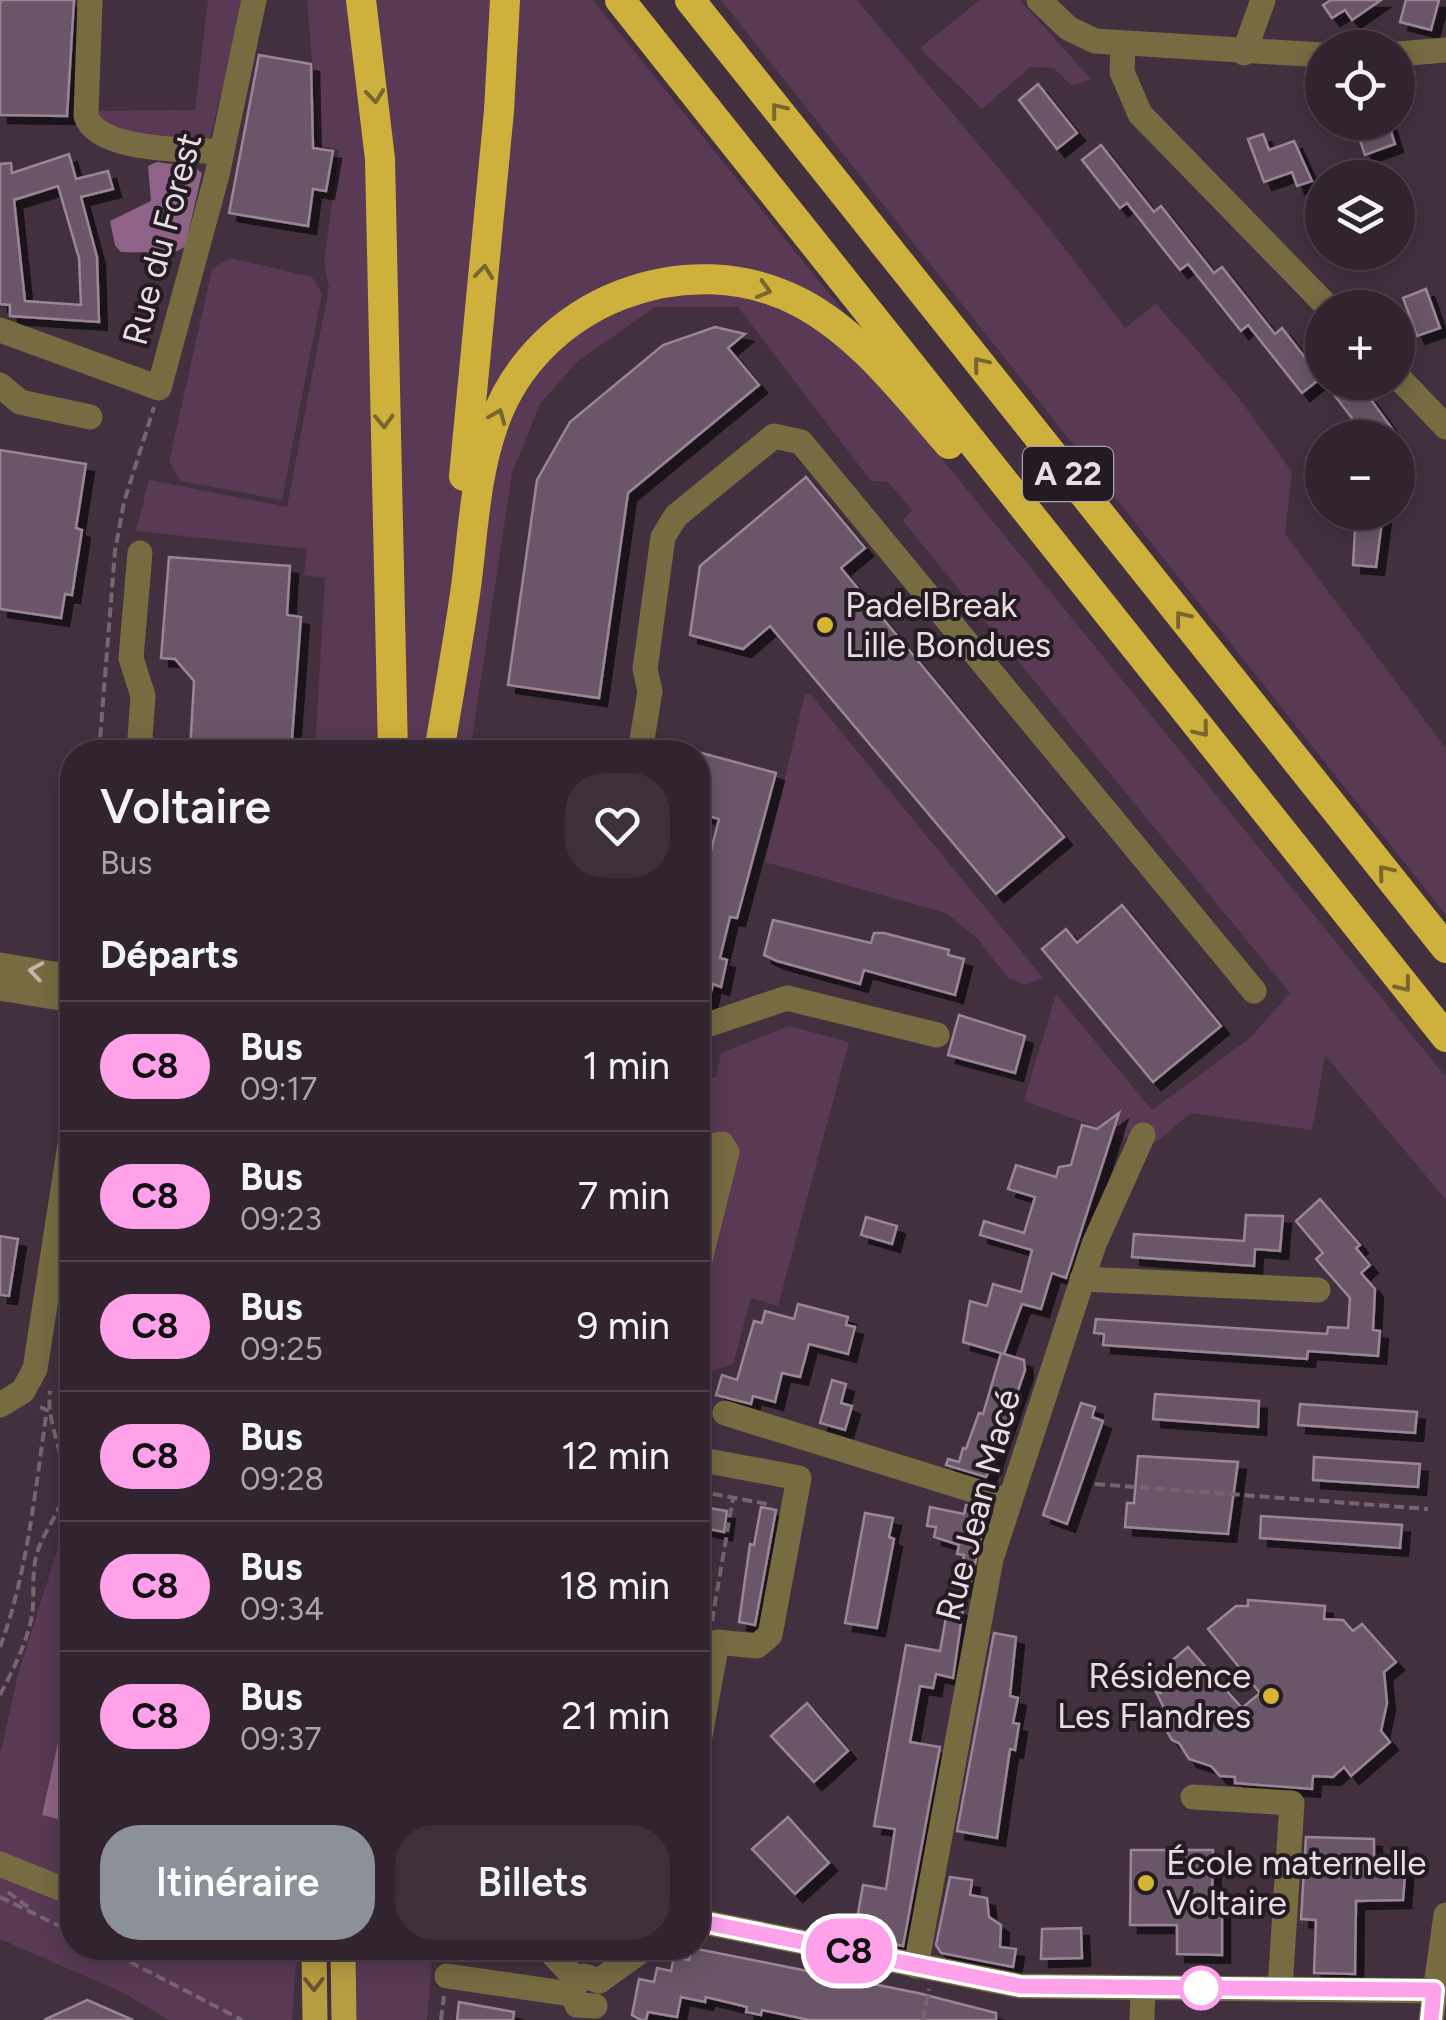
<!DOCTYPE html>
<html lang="fr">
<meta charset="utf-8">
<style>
:root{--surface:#32242f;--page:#3d303b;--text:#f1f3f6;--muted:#a8a4aa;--line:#4d414b;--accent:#8c9099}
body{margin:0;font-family:Figtree,sans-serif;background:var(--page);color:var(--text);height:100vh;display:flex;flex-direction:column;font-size:38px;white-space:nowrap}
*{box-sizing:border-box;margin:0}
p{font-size:32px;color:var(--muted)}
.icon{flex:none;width:55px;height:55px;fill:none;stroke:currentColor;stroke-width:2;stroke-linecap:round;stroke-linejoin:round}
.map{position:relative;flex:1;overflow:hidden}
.sheet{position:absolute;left:60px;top:740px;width:650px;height:1220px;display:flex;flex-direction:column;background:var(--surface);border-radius:40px;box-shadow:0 5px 25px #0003,0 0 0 2px var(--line)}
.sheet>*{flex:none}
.badge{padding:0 20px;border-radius:32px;font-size:35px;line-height:65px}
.tools{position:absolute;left:1305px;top:30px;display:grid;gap:20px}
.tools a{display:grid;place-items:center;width:110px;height:110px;border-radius:50%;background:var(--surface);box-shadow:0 5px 25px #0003,0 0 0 2px var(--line);font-size:50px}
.map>.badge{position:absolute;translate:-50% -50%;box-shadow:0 0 0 5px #fff}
h2{padding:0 40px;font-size:38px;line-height:90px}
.round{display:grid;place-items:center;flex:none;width:105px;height:105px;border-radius:40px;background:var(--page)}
.headline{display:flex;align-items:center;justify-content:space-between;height:170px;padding:0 40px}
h1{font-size:48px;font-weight:600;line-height:75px}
.button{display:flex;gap:20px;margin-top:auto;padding:20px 40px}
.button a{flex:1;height:115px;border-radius:40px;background:var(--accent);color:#fff;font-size:40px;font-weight:600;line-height:115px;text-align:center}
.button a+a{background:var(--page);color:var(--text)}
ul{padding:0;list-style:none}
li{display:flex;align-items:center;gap:30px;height:130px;padding:0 40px;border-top:2px solid var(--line)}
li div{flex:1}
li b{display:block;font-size:38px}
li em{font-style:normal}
li .badge{min-width:110px;font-weight:700;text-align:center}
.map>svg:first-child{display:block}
</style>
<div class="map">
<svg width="1446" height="2020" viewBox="0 0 1446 2020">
<defs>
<filter id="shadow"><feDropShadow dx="8" dy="8" stdDeviation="0" flood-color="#0009"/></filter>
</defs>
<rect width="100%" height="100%" fill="#42303f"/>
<g fill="#593954">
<polygon points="208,0 244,0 210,138 198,142 107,132 94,111 195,110"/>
<polygon points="307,0 593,0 859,331 880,383 1446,1077 1446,1200 1325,1055 1312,1130 1191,1113 1155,1143 1139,1126 1127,1138 1024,1101 1056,994 1152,1110 1250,1038 1290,993 903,521 912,510 888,482 871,481 738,307 655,307 578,361 540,404 512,473 470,752 315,752 325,578 304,575 307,549 136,531 149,480 287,507 329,287 324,263 339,150 319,146"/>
<polygon points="721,0 857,0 1049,228 1125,328 1156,304 1239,398 1292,472 1285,534 1446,749 1446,915"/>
<polygon points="980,0 1020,0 1091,79 1072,86 1054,68 1030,67 982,109 920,48"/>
<polygon points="230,258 312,277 322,293 282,500 181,481 169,462 212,269"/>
<polygon points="805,694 811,695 1043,978 1025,985 1008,978 977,938 946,913 765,862"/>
<polygon points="789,1026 849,1042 778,1306 751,1298 733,1364 698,1376 698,1082 716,1077 721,1053"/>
<polygon points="72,1472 72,1948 297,1948 292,2020 169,2020 122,1992 0,1939 0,1755 19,1671 58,1548"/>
<polygon points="356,1948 433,1948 427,2020 357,2020"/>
</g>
<g fill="#8e6387">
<polygon points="157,162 193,167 202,173 185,247 173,253 121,252 115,245 110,221 151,201 148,166"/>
<polygon points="72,1680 72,1823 42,1815"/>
</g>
<g fill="#6a5767" stroke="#9a8596" stroke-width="2.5" fill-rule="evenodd" filter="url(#shadow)">
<polygon points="0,0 74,0 67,116 0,115"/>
<polygon points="1331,0 1381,0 1352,20 1345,10 1332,18 1323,5"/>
<polygon points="1406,0 1439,0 1431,30 1400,22"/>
<polygon points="259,55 311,64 313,148 333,151 326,191 313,189 308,226 229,213"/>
<polygon points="1038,84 1077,133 1057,149 1019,100"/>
<polygon points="1366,122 1388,122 1395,144 1365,155 1355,126"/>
<polygon points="1263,134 1269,150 1294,141 1312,181 1297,186 1292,172 1264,182 1248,139"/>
<polygon points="1101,145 1154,212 1161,206 1214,273 1222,267 1275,334 1282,328 1321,378 1302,393 1248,325 1241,331 1188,264 1180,270 1127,203 1120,208 1082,160"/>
<path d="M69,154L76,179L108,171L113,189L81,197L97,257L99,322L10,316V305L0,304V164L11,163L12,173ZM58,186L79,258L81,305L25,301L14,200Z"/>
<polygon points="1426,289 1440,328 1417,336 1403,298"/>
<polygon points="715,327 745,334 728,348 759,385 628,493 599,698 508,685 537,480 570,422 663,345"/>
<polygon points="1352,382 1369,397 1393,430 1383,438 1367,438 1335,396"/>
<polygon points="0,450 86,464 76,528 82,530 72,595 65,594 61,618 0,609"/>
<polygon points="806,477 865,548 841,568 1064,837 996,894 770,626 743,649 690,635 700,566"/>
<polygon points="1356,512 1383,514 1376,567 1353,565"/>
<polygon points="169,557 290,566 287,615 301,617 291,752 190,752 194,681 175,659 161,658"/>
<polygon points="698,752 776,773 737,918 730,917 720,958 727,960 721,987 713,984 707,1008 698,1011 698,901 719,819 698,813"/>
<polygon points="1122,905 1221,1026 1153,1082 1042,949 1066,929 1077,943"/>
<polygon points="773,920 871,943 874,933 884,933 949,950 948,955 964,959 955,995 864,970 860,984 777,961 764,955"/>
<polygon points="959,1015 1025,1036 1015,1073 948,1055"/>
<polygon points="1119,1113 1066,1278 1052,1273 1041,1309 1022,1304 1011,1334 1004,1354 1024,1360 1025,1370 993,1463 986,1477 946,1465 948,1459 959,1462 963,1448 966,1449 979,1413 983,1414 1001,1353 963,1342 970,1301 987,1306 993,1284 1021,1292 1032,1250 980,1235 984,1221 1024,1233 1035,1197 1008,1189 1016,1165 1056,1177 1059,1167 1071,1165 1082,1125 1097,1129"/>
<polygon points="1320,1199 1360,1245 1356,1248 1370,1265 1361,1273 1375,1289 1373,1330 1380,1331 1378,1356 1308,1351 1307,1359 1103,1345 1104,1334 1094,1333 1096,1319 1327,1334 1328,1327 1348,1328 1350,1298 1316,1259 1323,1253 1296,1221"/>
<polygon points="1246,1215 1283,1216 1280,1251 1255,1249 1254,1266 1132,1257 1134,1234 1244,1241"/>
<polygon points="866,1217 897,1226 892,1244 861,1235"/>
<polygon points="0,1236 18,1239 9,1296 0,1295"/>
<polygon points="798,1304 848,1317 846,1325 855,1327 848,1354 809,1344 800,1377 782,1373 775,1402 753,1396 751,1404 716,1395 722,1375 737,1380 754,1321 762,1323 765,1311 794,1319"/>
<polygon points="832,1380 846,1384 841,1403 852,1406 845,1430 820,1423"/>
<polygon points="1155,1394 1259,1401 1258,1427 1153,1419"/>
<polygon points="1081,1403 1095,1407 1092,1417 1103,1421 1067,1524 1043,1515"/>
<polygon points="1300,1404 1417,1412 1415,1433 1298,1425"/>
<polygon points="1138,1456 1238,1462 1228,1534 1125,1527 1127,1503 1134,1503"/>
<polygon points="1314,1457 1420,1464 1418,1487 1313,1480"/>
<polygon points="966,1505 987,1512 969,1590 958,1588 964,1555 957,1554 959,1545 934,1537 936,1527 927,1526 930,1507 964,1514"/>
<polygon points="698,1506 727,1511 724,1532 698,1527"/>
<polygon points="761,1507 776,1510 755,1625 739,1622 750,1544 754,1545"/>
<polygon points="865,1513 893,1518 889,1537 894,1539 877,1628 845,1623"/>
<polygon points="1261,1516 1402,1525 1400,1548 1260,1538"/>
<polygon points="1248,1600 1325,1606 1324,1619 1343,1620 1353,1631 1362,1624 1396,1662 1384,1672 1387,1703 1381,1731 1390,1742 1351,1776 1344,1767 1333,1777 1313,1776 1312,1789 1235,1783 1235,1777 1220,1776 1211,1766 1189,1759 1179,1743 1172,1740 1161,1721 1168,1716 1156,1692 1161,1693 1163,1668 1188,1647 1242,1708 1260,1693 1208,1629 1236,1606 1248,1606"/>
<polygon points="948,1606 963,1609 953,1678 936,1674 933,1688 920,1686 910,1742 940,1747 903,1946 854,1936 863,1885 886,1889 895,1829 874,1826 906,1645 940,1651"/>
<polygon points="994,1633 1016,1637 1010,1696 1018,1698 1013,1723 1019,1724 1015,1750 1010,1749 997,1838 957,1831"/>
<polygon points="807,1703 848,1751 814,1782 771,1736"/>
<polygon points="788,1817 829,1863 795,1894 752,1849"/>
<polygon points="1306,1837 1374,1839 1374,1863 1406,1862 1403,1900 1356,1901 1355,1974 1314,1973 1316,1920 1301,1919"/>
<polygon points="1131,1850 1213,1850 1212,1902 1222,1902 1222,1955 1177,1954 1177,1925 1130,1925"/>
<polygon points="950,1877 972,1880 970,1895 987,1898 989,1917 1001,1925 1000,1947 1016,1949 1013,1967 941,1953 936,1945"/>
<polygon points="1081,1928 1082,1958 1041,1959 1042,1929"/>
<polygon points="692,1948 918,1993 996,2013 996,2020 809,2020 762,2010 761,2015 746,2012 747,2007 706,1997 705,2002 681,1997 677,2017 648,2012 646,2020 641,2020 632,2015 639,1979 654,1982 657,1968 671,1971 674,1957 689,1960"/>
<polygon points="87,2000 94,2003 133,2020 44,2020"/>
<polygon points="459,2002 514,2012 513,2020 457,2020"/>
</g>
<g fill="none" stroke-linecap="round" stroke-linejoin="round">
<g stroke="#756572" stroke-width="4" stroke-dasharray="10 5" stroke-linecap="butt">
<polyline points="99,752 115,551 124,502 154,407"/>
<polyline points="64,954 72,942"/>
<polyline points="66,1021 71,1031 68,1050"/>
<polyline points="1095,1484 1428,1509"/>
<polyline points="698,1491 772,1505"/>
<polyline points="712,1621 733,1498"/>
<path d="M0,1647C28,1572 35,1489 47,1410L40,1407"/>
<path d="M0,1695C13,1670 27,1643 32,1615C35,1594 31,1575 37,1553C44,1529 66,1507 65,1481C63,1450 46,1421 50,1391"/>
<polyline points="8,1892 32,1910"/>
<polyline points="0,1897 72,1932"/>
<polyline points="103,1948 242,2020"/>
<polyline points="441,2020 444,1996"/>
<polyline points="923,2020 929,1989"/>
</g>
<g stroke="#776b42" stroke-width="25">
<path d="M90,0L86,116C98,152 188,149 222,152"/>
<polyline points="1039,0 1068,28 1095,41 1322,55"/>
<polyline points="1123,46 1122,72 1140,114 1329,308"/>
<polyline points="1244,53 1263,0"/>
<polyline points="1398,54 1446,50"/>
<polyline points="0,330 159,388 217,175 254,0"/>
<polyline points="1398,377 1446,427"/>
<polyline points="0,385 20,402 90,417"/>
<polyline points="139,752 143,696 131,658 140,553"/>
<polyline points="640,752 650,691 645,669 663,537 676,516 774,436 801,442 1254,991"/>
<polyline points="0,965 72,977"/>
<polyline points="0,988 72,1000"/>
<polyline points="698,1028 787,998 937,1035"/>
<polyline points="698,1149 722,1144 727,1152 698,1268"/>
<polyline points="1082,1279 1318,1290"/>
<polyline points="0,1405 23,1391 35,1369 72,1132"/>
<polyline points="725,1413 1008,1501"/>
<polyline points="698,1747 717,1642 757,1646 770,1635 799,1478 708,1461"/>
<polyline points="1193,1797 1292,1803 1280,1989"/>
<polyline points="0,1864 72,1893"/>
<polyline points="698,1921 1020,1986 1446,1991"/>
<polyline points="547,1948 577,1980"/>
<polyline points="916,1966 991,1559 1094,1244 1143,1135"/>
<polyline points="447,1976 571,1994"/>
<polyline points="599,1981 645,1948"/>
<polyline points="595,2006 577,2005 571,1989 584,1976 599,1981"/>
<polyline points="1142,2020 1143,1990"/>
<polyline points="1431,2020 1446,1915"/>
</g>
<g stroke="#b69d41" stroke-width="25">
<polyline points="314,1948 315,2020"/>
<polyline points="343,1948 344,2020"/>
</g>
<g stroke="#ceb13c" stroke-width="30">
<polyline points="361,0 380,159 393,752"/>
<polyline points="620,0 1446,1037"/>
<polyline points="690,0 1446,948"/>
<polyline points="464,476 499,111 505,0"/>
<path d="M439,752C448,698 458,643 466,587C473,533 475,475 494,423C537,301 688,243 801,303C861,335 905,394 949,444"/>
</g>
</g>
<defs><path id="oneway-chevron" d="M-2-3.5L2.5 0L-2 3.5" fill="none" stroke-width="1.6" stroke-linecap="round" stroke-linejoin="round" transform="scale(2.5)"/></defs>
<g stroke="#79662f">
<use href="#oneway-chevron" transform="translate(375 96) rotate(84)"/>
<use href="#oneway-chevron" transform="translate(778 110) rotate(-128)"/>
<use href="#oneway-chevron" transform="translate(484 272) rotate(-84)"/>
<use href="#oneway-chevron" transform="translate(764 290) rotate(16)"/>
<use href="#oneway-chevron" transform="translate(980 364) rotate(-129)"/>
<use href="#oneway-chevron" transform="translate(498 416) rotate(-68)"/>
<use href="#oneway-chevron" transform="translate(384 421) rotate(88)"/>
<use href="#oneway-chevron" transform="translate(1182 618) rotate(-128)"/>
<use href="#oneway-chevron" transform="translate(1202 730) rotate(51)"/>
<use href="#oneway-chevron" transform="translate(1385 872) rotate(-129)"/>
<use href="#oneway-chevron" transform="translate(1404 985) rotate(52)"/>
</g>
<use stroke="#c0b4ac" href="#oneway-chevron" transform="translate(36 971) rotate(-171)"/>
<use stroke="#665630" href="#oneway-chevron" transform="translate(314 1984) rotate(89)"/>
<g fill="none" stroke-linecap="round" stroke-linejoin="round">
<g stroke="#fff" stroke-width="22">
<polyline id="line" points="698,1921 1020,1986 1434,1990 1431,2020"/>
</g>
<use href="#line" stroke="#ffa2ea" stroke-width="15"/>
</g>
<g fill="#d5b534" stroke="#241b22" stroke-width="4">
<circle cx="825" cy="625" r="10"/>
<circle cx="1271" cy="1696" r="10"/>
<circle cx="1146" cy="1883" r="10"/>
</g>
<circle fill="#fff" stroke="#ffa2ea" stroke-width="5" cx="1201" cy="1988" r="20"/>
<g text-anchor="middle" stroke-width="8" stroke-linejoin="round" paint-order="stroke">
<rect fill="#241b22" stroke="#aca2aa" stroke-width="2.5" x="1023" y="447" width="90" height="54" rx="8"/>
<g font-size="32" font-weight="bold" fill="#e7dce5">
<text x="1068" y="485">A 22</text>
</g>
<g font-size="35" fill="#e7dce5" stroke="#241b22">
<text transform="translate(162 239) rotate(-75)" y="12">Rue du Forest</text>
<text transform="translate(978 1505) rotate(-75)" y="12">Rue Jean Macé</text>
</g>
<g font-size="35" fill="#e7dce5" stroke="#241b22" text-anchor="start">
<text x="845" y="617">PadelBreak<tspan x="845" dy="40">Lille Bondues</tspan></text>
<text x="1251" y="1688" text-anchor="end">Résidence<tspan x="1251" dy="40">Les Flandres</tspan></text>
<text x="1166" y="1875">École maternelle<tspan x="1166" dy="40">Voltaire</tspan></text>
</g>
</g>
</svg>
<div class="tools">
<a><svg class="icon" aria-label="locate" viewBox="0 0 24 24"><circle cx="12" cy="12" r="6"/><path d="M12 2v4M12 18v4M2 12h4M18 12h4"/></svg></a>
<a><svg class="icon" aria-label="layers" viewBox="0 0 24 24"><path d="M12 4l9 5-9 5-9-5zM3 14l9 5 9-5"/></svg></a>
<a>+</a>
<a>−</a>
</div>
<b class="badge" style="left:849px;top:1951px;background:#ffa2ea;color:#111">C8</b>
<section class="sheet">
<div class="headline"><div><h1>Voltaire</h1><p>Bus</p></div><a class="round"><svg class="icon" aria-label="heart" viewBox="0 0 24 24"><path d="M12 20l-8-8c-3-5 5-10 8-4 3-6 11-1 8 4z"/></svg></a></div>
<h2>Départs</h2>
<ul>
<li><span class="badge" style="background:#ffa2ea;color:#111">C8</span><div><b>Bus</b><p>09:17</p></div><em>1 min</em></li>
<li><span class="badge" style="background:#ffa2ea;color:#111">C8</span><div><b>Bus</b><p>09:23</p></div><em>7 min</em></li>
<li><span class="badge" style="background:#ffa2ea;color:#111">C8</span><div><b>Bus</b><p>09:25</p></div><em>9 min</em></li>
<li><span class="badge" style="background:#ffa2ea;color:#111">C8</span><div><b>Bus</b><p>09:28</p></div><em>12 min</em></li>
<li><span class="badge" style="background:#ffa2ea;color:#111">C8</span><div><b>Bus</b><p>09:34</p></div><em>18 min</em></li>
<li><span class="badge" style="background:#ffa2ea;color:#111">C8</span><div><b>Bus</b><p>09:37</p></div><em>21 min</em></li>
</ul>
<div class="button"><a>Itinéraire</a><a>Billets</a></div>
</section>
</div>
